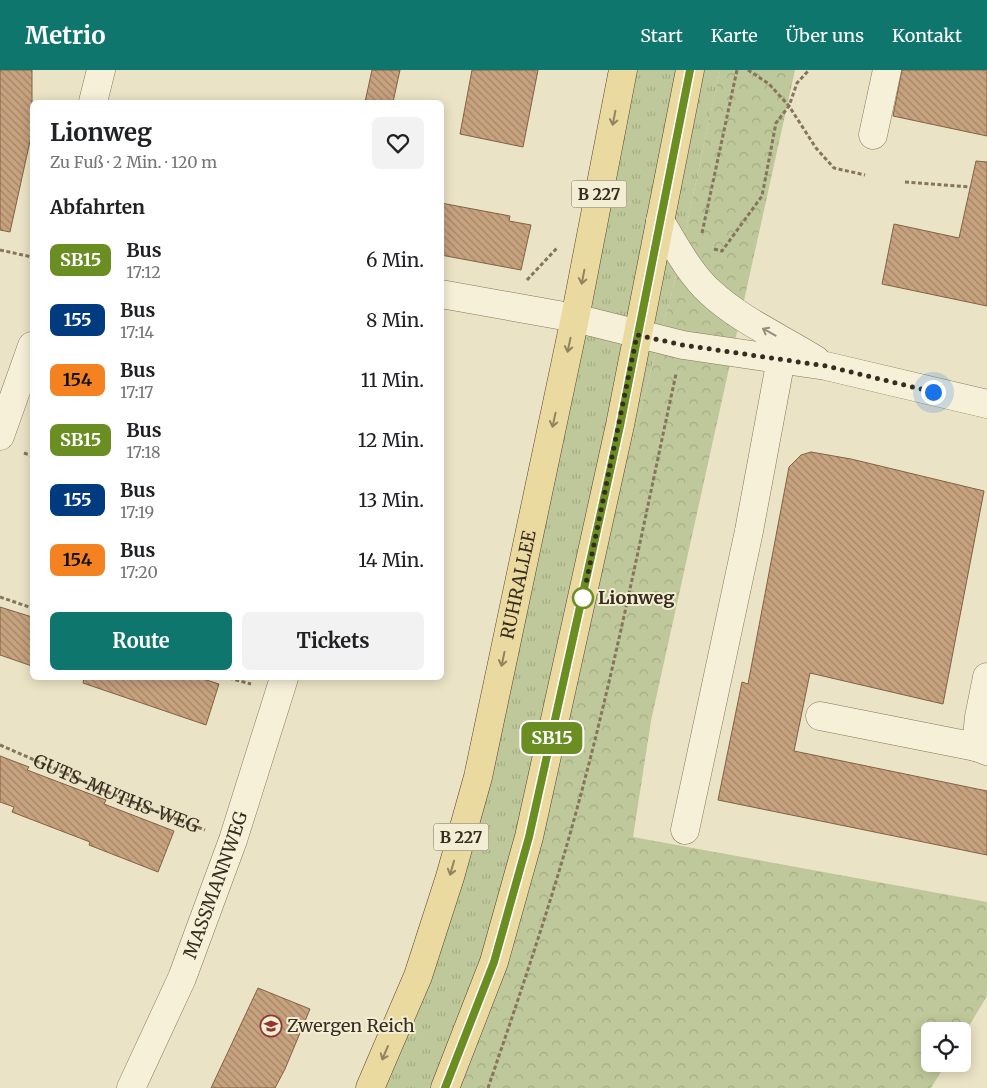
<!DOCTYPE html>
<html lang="de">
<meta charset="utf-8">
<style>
:root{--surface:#fff;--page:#f2f2f2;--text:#202124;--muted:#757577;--accent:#0f766e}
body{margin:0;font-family:Merriweather,serif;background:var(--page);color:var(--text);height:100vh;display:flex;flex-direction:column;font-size:19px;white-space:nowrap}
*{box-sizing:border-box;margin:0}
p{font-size:16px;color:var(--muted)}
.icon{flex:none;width:28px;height:28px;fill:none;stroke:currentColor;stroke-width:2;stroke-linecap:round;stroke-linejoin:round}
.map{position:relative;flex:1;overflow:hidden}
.details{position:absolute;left:30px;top:30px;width:414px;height:580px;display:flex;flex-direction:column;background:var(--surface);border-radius:8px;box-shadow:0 2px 12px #0003}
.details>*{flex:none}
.badge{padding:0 10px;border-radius:8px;font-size:18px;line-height:32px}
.buttons{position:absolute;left:921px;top:952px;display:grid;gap:10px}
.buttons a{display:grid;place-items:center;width:50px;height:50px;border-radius:8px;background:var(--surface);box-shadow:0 2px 12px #0003;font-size:25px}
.you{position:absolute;width:25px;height:25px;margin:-12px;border:4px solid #fff;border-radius:50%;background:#1a73e8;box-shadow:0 0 0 8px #1a73e833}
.map>.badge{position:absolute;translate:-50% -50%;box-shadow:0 0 0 2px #fff}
h2{padding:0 20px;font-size:19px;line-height:45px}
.round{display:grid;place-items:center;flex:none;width:52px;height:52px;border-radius:8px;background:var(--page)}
.head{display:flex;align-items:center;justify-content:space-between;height:85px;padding:0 20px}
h1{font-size:24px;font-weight:700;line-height:38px}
.primary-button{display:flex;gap:10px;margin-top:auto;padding:10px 20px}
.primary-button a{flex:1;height:58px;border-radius:8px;background:var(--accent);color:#fff;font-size:20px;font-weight:700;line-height:58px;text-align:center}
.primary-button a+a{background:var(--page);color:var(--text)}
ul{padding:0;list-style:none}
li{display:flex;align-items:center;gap:15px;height:60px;padding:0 20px}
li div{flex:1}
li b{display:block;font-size:19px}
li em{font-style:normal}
li .badge{min-width:55px;font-weight:700;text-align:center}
header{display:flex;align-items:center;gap:30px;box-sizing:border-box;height:70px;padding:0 25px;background:var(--accent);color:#fff}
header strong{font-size:24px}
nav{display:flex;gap:28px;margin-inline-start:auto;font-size:18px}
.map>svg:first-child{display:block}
</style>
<header>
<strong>Metrio</strong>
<nav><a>Start</a><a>Karte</a><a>Über uns</a><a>Kontakt</a></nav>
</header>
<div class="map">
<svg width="987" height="1018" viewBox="0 0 987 1018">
<defs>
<pattern id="grass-tufts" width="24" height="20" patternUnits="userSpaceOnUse" patternTransform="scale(1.25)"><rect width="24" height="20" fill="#bfc89a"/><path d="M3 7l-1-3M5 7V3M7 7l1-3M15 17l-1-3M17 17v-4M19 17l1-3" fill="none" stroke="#a5ac84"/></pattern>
<pattern id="forest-crowns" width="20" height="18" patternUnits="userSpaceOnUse" patternTransform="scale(1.25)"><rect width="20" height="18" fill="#bfc89a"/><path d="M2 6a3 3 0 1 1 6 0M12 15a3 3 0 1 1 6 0" fill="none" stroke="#a5ac84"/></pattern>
<pattern id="building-back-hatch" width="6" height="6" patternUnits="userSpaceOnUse" patternTransform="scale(1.25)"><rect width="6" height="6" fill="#c7a27e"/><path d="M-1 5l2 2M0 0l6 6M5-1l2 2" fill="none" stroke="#a28467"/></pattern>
</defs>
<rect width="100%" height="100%" fill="#ebe3c5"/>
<polygon fill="url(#grass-tufts)" points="625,0 720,0 673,219 563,625 442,1018 372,1018 418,909"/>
<polygon fill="url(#forest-crowns)" points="720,0 795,0 651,651 633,767 987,832 987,926 963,966 962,961 930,961 930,994 946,994 931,1018 448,1018 563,625 673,219"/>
<g fill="url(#building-back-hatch)" stroke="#826244">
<polygon points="0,0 32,0 32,62 10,162 0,160"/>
<polygon points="372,0 400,0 393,32 365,32"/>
<polygon points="472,0 538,0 523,77 460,64"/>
<polygon points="902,0 987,0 987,66 893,46"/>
<polygon points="976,91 987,92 987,236 882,214 894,154 959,168"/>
<polygon points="441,133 510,146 509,151 531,155 521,200 441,185"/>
<polygon points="811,382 851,389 984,421 943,634 810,603 794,681 987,721 987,785 718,730 742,612 748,614 789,397 801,385"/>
<polygon points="0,537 32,547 32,596 0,585"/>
<polygon points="84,608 200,608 219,614 206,655 83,613"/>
<polygon points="0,686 29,697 27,700 106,730 104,734 174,761 158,802 89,775 90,772 12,742 14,737 0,732"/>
<polygon points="258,918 310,939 285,999 275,1018 211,1018"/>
</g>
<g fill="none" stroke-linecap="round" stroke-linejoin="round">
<g stroke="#85755c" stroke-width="29">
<g id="minor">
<polyline points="93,32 101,0"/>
<polyline points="873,65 887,0"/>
<path d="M660,151C675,175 689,203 710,222C740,250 781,268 816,290"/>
<polyline points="441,224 575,248 683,275 826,296 987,334"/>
<polyline points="0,366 32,276"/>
<polyline points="987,607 979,647 976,677 987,681"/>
<polyline points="820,646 976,677"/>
<polyline points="685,760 749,461 781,289"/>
<path id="s2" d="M131,1018L182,908L233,770L284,608"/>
</g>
</g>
<g stroke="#534330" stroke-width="29">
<g id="major">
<path id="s3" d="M370,1018L418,906L450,807L478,707L575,248L623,0"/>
<polyline points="445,1018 494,892 529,767 620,355 690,0"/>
</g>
</g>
<g stroke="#85755c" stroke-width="3" stroke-dasharray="4 2.5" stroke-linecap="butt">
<polyline points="748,0 769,14 789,36 816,78 834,98 865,105"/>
<polyline points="905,112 971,117"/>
<polyline points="702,163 737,0"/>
<polyline points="714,179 722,181 762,126 776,53 789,36 797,13 809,0"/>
<polyline points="0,180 32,187"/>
<polyline points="527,210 557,178"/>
<polyline points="24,383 32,386"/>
<polyline points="0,527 32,538"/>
<polyline points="229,608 251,614"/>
<path id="s1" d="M0,675L124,729L205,760"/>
<path d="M488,1018C516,936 544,854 568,771C612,617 642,460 676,304"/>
</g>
<use href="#minor" stroke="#f6f0d8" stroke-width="28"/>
<use href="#major" stroke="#ebdaa0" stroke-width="28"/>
</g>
<defs><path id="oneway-shaft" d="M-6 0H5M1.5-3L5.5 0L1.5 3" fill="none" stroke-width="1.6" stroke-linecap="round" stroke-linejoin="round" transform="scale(1.25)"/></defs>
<g stroke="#908360">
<use href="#oneway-shaft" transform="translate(614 48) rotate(101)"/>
<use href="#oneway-shaft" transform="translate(583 207) rotate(101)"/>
<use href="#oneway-shaft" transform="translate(569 275) rotate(102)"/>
<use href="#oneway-shaft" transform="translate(554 350) rotate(102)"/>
<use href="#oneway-shaft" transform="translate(503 589) rotate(102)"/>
<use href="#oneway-shaft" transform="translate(452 798) rotate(106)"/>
<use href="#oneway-shaft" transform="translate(385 983) rotate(113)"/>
</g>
<use stroke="#968e7c" href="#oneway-shaft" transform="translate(769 262) rotate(-151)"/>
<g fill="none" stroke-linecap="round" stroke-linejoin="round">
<g stroke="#fff" stroke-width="11">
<polyline id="line" points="445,1018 494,892 529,767 620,356 690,0"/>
</g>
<use href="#line" stroke="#6b8e23" stroke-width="8"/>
<polyline stroke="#362c1f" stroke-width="5" stroke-dasharray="0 9" points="583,528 637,265 683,275 826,296 933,322"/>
</g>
<defs>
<g id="school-ring" transform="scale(1.125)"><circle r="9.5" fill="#f3edd4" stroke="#8f3831" stroke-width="1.5"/><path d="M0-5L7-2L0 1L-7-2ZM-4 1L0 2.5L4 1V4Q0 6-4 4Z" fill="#8f3831"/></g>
</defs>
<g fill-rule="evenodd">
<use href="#school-ring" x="271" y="956"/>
</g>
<circle fill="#fff" stroke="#6b8e23" stroke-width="2.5" cx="583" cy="528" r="10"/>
<g text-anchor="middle" stroke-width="4" stroke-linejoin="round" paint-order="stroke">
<g fill="#f3edd4" stroke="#6f6655" stroke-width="1">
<rect x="571.5" y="110.5" width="55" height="27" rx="4"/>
<rect x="433.5" y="753.5" width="55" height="27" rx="4"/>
</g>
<g font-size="16" font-weight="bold" fill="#362c1f">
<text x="599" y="130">B 227</text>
<text x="461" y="773">B 227</text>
</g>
<g font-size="18" fill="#362c1f" stroke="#f3edd4">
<text dy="6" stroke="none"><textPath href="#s3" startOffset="526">RUHRALLEE</textPath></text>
<text dy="6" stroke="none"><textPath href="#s1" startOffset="126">GUTS-MUTHS-WEG</textPath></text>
<text dy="6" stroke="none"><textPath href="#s2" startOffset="220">MASSMANNWEG</textPath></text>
</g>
<g font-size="18" font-weight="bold" fill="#362c1f" stroke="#f3edd4" text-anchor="start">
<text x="598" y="534">Lionweg</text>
</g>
<g font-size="18" fill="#362c1f" stroke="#f3edd4" text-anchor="start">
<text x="287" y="962">Zwergen Reich</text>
</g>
</g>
</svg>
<div class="buttons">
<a><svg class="icon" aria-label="locate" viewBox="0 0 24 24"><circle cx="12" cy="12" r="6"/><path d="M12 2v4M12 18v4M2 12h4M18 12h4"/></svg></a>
</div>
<div class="you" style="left:933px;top:322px"></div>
<b class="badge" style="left:552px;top:668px;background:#6b8e23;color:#fff">SB15</b>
<section class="details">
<div class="head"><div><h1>Lionweg</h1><p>Zu Fuß · 2 Min. · 120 m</p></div><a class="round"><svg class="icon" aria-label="heart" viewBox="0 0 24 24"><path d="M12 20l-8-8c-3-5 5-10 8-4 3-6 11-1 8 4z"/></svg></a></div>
<h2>Abfahrten</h2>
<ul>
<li><span class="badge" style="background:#6b8e23;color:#fff">SB15</span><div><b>Bus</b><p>17:12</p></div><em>6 Min.</em></li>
<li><span class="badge" style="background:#003b80;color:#fff">155</span><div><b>Bus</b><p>17:14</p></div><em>8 Min.</em></li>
<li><span class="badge" style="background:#f58220;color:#111">154</span><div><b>Bus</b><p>17:17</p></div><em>11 Min.</em></li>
<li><span class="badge" style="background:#6b8e23;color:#fff">SB15</span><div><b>Bus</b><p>17:18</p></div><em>12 Min.</em></li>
<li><span class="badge" style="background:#003b80;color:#fff">155</span><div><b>Bus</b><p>17:19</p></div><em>13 Min.</em></li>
<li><span class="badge" style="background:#f58220;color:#111">154</span><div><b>Bus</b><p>17:20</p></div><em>14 Min.</em></li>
</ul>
<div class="primary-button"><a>Route</a><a>Tickets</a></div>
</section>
</div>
